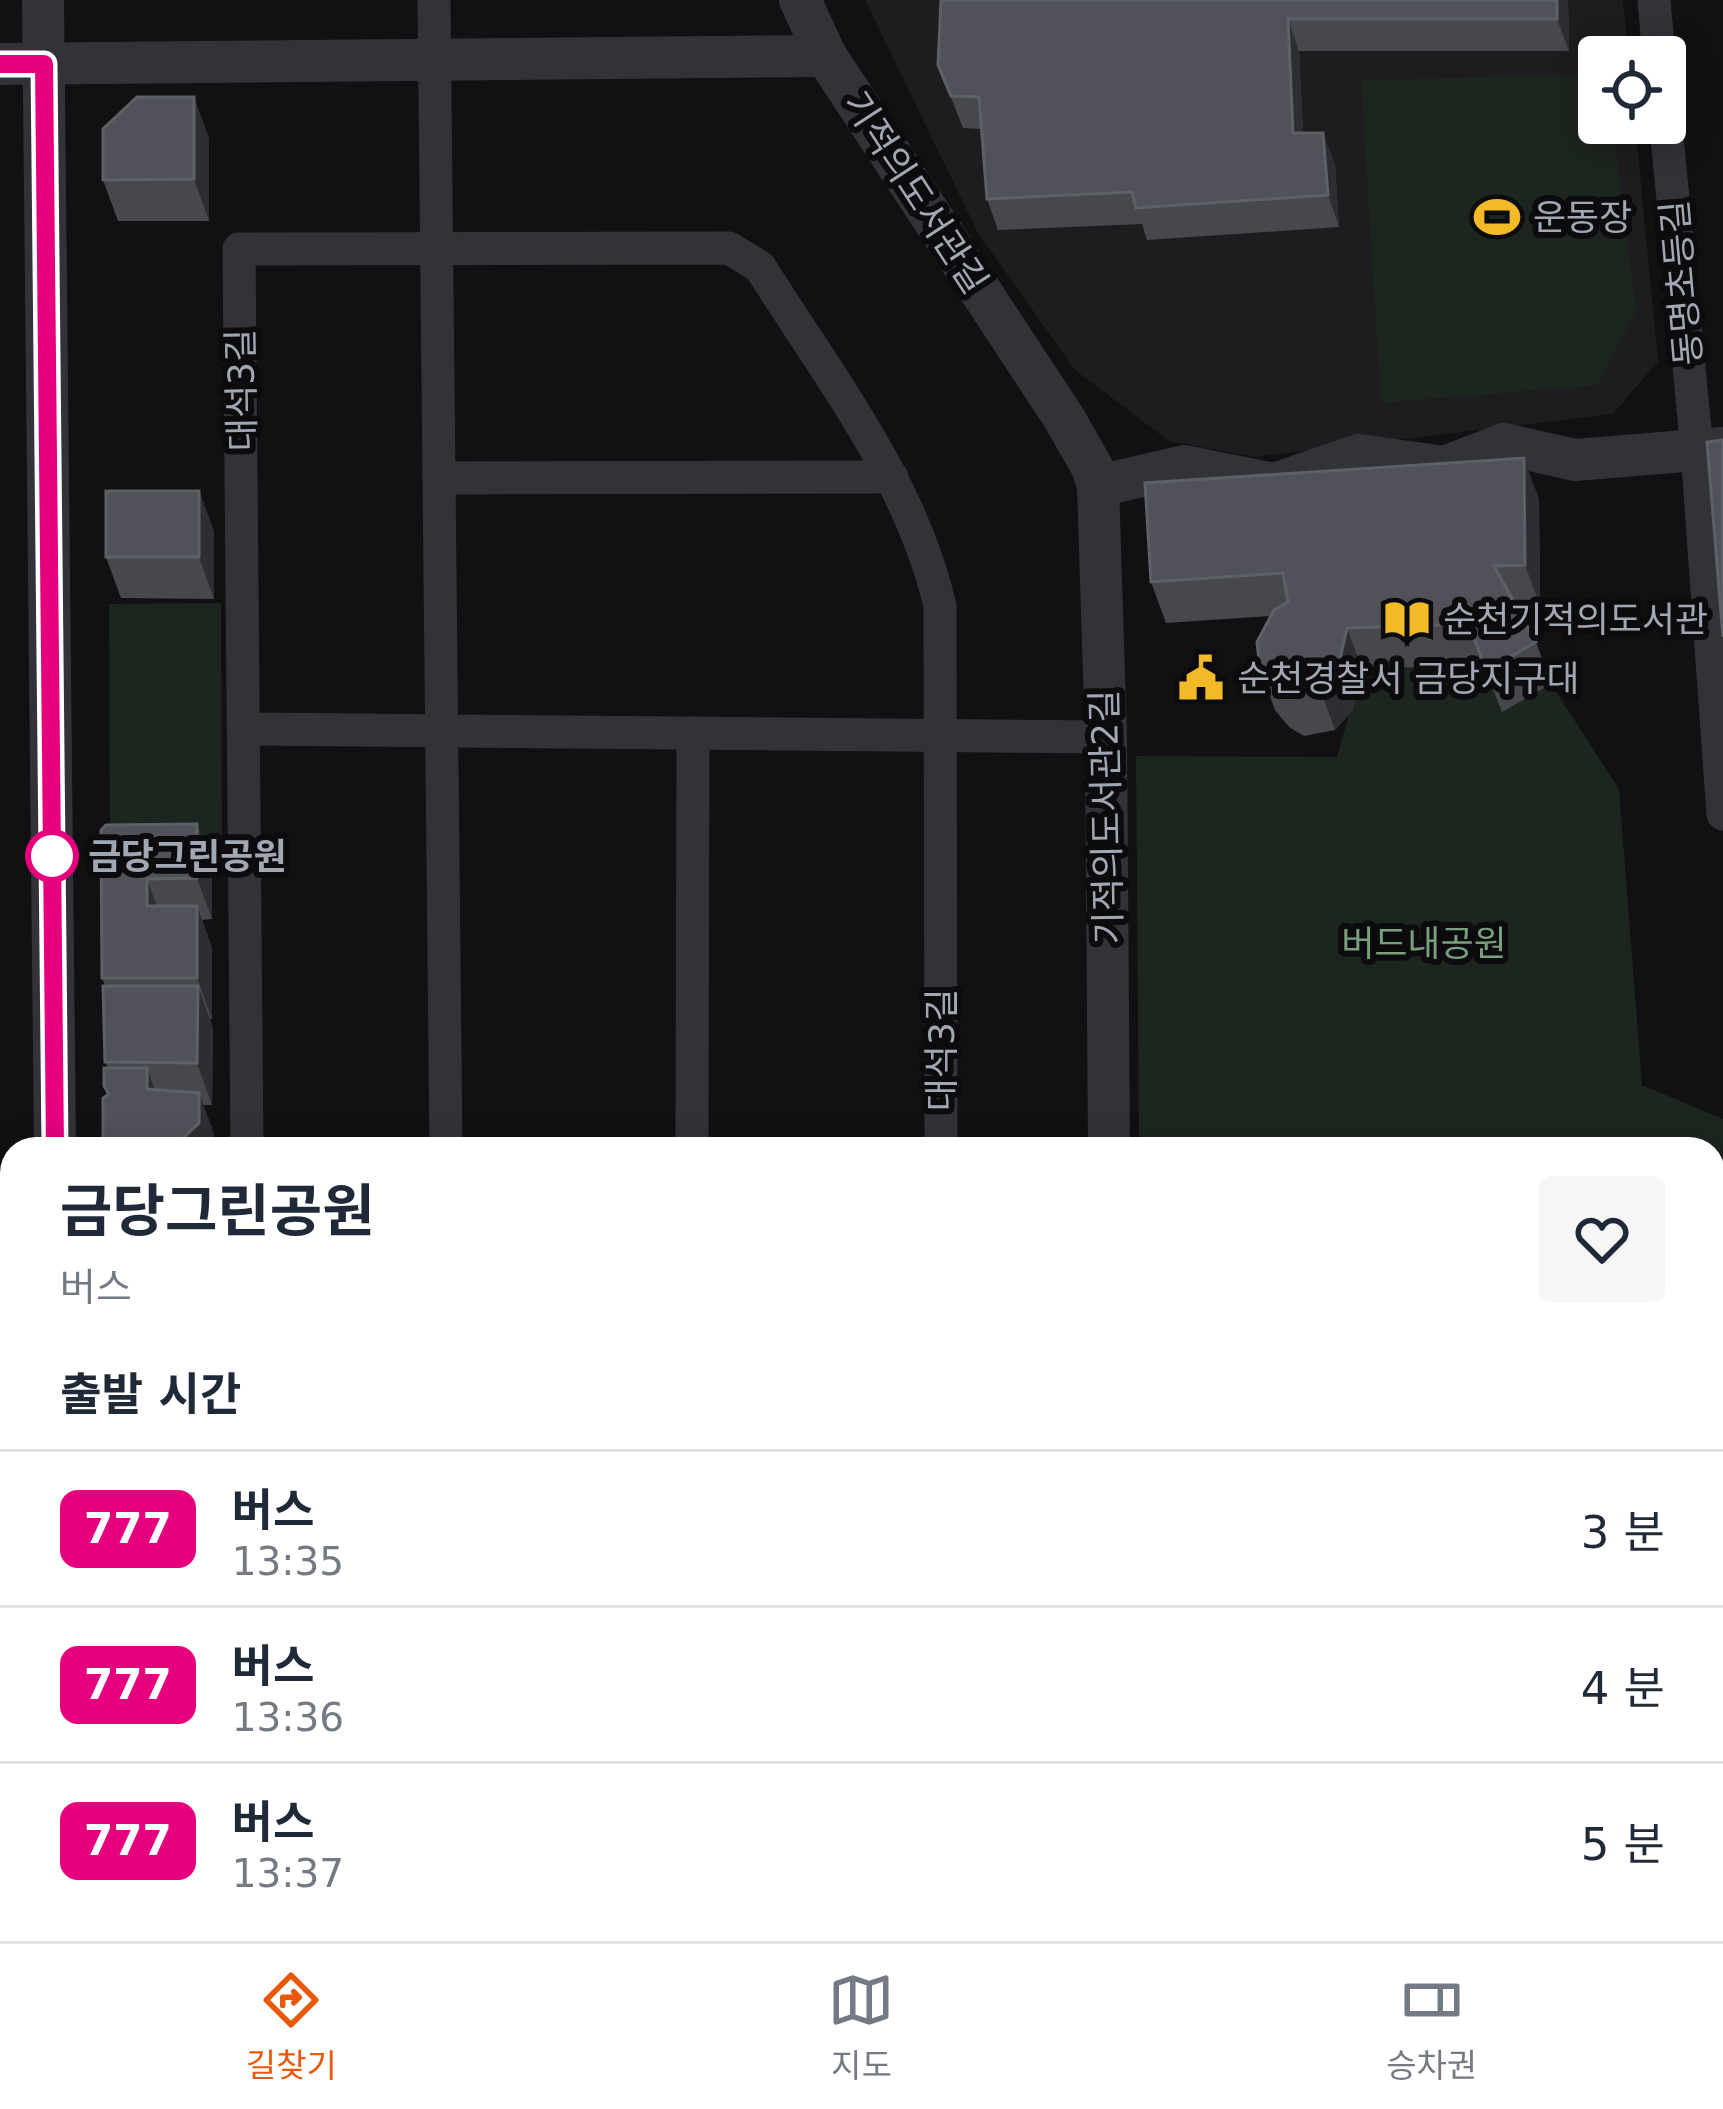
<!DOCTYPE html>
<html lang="ko">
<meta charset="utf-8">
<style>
:root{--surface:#fff;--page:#f6f6f7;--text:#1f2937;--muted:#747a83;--line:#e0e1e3;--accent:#ea580c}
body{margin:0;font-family:"DejaVu Sans","Noto Sans KR",sans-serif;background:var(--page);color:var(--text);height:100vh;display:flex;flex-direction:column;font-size:45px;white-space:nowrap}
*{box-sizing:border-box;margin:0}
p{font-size:39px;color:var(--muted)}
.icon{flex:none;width:66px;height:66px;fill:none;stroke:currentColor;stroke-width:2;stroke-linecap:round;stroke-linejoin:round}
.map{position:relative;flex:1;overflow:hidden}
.sheet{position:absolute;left:0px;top:1137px;width:1725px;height:804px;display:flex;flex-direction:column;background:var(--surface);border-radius:36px 36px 0 0;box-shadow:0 6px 30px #0003}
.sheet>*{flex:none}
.badge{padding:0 24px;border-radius:18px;font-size:42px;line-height:78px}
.buttons{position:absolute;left:1578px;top:36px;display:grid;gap:24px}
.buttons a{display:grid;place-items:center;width:108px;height:108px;border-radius:12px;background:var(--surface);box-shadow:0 6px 30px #0003;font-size:60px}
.map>.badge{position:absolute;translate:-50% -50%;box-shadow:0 0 0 6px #fff}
h2{padding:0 60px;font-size:45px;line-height:108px}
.round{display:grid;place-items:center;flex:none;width:126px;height:126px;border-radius:12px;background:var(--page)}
.overview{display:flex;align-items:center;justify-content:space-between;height:204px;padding:0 60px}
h1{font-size:57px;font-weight:700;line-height:90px}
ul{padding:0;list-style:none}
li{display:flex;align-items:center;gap:36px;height:156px;padding:0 60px;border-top:3px solid var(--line)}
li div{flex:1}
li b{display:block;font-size:45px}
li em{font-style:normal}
li .badge{min-width:132px;font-weight:700;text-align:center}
.tab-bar{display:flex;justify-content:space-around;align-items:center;height:168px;border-top:3px solid var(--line);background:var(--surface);font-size:33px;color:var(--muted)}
.tab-bar a{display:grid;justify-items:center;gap:6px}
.tab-bar .current{color:var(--accent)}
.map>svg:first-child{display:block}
</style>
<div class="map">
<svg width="1723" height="1941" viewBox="0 0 1723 1941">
<rect width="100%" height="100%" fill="#111113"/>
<polygon fill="#1d1d20" points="865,0 1623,0 1629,57 1599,57 1599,123 1635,123 1658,361 1613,414 1254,457 1169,441 1075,370 978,233"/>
<g fill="#1d251f">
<polygon points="1599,75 1599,123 1612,123 1636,311 1597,385 1381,403 1361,80"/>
<polygon points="221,603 222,856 110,857 109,604"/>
<polygon points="1483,665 1502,711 1551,684 1619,789 1642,1085 1723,1119 1723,1335 1713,1335 1713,1149 1139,1149 1136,756 1337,757 1362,669"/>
</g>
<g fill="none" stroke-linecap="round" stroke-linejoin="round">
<g stroke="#323338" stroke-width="16">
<polyline points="1713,1638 1723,1638"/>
<polyline points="1713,1914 1723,1914"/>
</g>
<g stroke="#323338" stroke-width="33">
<polyline points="434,0 446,1149"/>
<polyline points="1654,0 1659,57"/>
<polyline points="1665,116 1697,450 1723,814"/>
<polyline points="439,478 892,477"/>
<polyline points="244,729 1106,737"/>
<path d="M247,1149L239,249L729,248L760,267C827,374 911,480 940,606L941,1149"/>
<polyline points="692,1149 693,733"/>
<polyline points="240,1929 240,1941"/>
<polyline points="447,1929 447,1941"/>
<polyline points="696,1929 697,1941"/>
<polyline points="942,1941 942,1929"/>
</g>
<g stroke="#323338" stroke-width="42">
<polyline points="43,0 55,1149"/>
<polyline points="800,0 826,56 1064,418 1092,467 1098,486 1185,466 1274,484 1359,455 1444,467 1504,444 1575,460 1723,448"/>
<polyline points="0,64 826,56"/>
<polyline points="1098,486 1106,737 1109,1149"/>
<polyline points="1100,1929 1100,1941"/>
<polyline points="55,1941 55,1929"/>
</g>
<g stroke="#404248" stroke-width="45">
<polyline points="1713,1403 1723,1403"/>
<polyline points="0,1408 12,1408"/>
</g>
</g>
<g fill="#47484e">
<polygon points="941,0 1568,0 1569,51 1299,51 1303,133 1335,164 1339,227 1147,240 1142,224 998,230 987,199 981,129 963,128 938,65"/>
<polygon points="209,138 209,221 118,221 103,180"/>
<polygon points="199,491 214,532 214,599 121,598 106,557"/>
<polygon points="1539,499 1540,606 1517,607 1536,642 1551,684 1502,712 1483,665 1362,669 1353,710 1335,730 1304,736 1289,727 1275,710 1260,669 1270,616 1166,623 1151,582"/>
<polygon points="197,824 212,865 212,919 202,920 212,948 212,1019 210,1019 213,1028 212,1105 203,1105 214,1134 214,1149 104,1149 107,1095 104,1086 108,1068 105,1062 105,986 102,978 101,830"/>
<polygon points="1713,1454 1723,1454 1723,1574 1713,1575"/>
<rect x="1713" y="1735" width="10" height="124"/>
</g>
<g fill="#2d2e32">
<polygon points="1557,0 1568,0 1569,51 1557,19"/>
<polygon points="1288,19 1299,51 1305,165 1293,133"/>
<polygon points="194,97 209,138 209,221 194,179"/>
<polygon points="1323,133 1335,164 1339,227 1328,195"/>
<polygon points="1524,458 1539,499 1540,606 1525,565"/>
<polygon points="199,491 214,532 214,599 199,557"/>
<polygon points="1347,628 1362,669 1353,710 1335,730 1320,689"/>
<polygon points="197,824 212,865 212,919 197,878"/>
<polygon points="147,879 162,920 147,906"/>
<polygon points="197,906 212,948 212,1019 197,978"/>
<polygon points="198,986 213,1028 212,1105 197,1063"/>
<polygon points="147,1068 162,1110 147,1089"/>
<polygon points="199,1093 214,1134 214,1149 176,1149 175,1146"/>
</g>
<g fill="#515259" stroke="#5d6067" stroke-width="3">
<polygon points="941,0 1557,0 1557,19 1288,19 1293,133 1323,133 1328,195 1136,208 1132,192 987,199 979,97 951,96 938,65"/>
<polygon points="137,97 194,97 194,179 103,180 103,129"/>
<polygon points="1723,440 1723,637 1707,442"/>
<polygon points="1524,458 1525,565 1494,566 1536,642 1487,670 1468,624 1347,628 1338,668 1320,689 1289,695 1274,686 1260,669 1257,642 1274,610 1288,602 1283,573 1151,582 1145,483"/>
<rect x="106" y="491" width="93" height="66"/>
<polygon points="197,824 197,878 147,879 147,906 197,906 197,978 102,978 101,830 106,825"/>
<polygon points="103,986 198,986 197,1063 105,1062"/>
<polygon points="104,1068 147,1068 147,1089 199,1093 199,1123 175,1146 103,1146 103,1098 109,1094 104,1086"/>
<rect x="1713" y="1454" width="10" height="79"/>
<rect x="1713" y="1735" width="10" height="82"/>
</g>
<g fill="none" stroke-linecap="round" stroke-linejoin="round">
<g stroke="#fff" stroke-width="27">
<polyline id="line" points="0,64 44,64 55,1149"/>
</g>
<use href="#line" stroke="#e6007e" stroke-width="18"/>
</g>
<defs>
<g id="stadium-bare" transform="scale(3.6)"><path d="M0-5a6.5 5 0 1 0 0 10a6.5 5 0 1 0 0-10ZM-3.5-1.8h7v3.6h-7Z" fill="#f3ba28" stroke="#0c0c0e" stroke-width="2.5" paint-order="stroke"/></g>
<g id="library-bare" transform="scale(3.6)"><path d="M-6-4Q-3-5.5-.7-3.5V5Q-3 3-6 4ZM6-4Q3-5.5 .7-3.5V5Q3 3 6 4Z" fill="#f3ba28" stroke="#0c0c0e" stroke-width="2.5" paint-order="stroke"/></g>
<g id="civic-bare" transform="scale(3.6)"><path d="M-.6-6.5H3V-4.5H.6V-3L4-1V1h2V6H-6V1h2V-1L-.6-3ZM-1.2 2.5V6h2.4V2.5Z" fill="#f3ba28" stroke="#0c0c0e" stroke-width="2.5" paint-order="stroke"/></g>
</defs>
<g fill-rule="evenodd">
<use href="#stadium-bare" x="1497" y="217"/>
<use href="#library-bare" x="1407" y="619"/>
<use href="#civic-bare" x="1201" y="678"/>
</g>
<circle fill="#fff" stroke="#e6007e" stroke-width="6" cx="52" cy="856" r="24"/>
<g text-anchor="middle" stroke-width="12" stroke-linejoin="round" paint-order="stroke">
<g font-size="36" fill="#a2a7b4" stroke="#0c0c0e">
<text transform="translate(916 192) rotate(57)" y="13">기적의도서관길</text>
<text transform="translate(1681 283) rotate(-95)" y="13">동명초등길</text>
<text transform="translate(241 390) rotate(-91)" y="13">대석3길</text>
<text transform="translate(1106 817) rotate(-91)" y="13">기적의도서관2길</text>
<text transform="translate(941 1050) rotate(-90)" y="13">대석3길</text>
</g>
<g font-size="36" fill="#a2a7b4" stroke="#0c0c0e" text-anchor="start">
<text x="1533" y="230">운동장</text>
<text x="1443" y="632">순천기적의도서관</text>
<text x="1237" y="691">순천경찰서 금당지구대</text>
</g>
<g font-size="36" font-weight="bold" fill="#a2a7b4" stroke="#0c0c0e" text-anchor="start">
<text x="88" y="869">금당그린공원</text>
</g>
<g font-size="36" fill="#799f7d" stroke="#0c0c0e">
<text x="1424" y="956">버드내공원</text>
</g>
</g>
</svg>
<div class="buttons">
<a><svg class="icon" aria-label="locate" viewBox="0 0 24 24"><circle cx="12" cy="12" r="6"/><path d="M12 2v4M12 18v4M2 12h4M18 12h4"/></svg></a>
</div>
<section class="sheet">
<div class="overview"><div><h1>금당그린공원</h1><p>버스</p></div><a class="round"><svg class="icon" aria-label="heart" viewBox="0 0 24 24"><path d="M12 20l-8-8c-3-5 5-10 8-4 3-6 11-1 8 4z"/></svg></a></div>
<h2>출발 시간</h2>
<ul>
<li><span class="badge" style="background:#e6007e;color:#fff">777</span><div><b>버스</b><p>13:35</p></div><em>3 분</em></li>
<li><span class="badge" style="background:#e6007e;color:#fff">777</span><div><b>버스</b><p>13:36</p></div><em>4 분</em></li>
<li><span class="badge" style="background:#e6007e;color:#fff">777</span><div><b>버스</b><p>13:37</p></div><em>5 분</em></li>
</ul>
</section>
</div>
<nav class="tab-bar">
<a class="current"><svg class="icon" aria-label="directions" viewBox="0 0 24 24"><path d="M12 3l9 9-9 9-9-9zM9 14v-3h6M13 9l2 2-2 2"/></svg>길찾기</a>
<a><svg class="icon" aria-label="map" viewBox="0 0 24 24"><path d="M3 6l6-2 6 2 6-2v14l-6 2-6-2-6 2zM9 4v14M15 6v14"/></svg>지도</a>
<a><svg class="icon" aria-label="tickets" viewBox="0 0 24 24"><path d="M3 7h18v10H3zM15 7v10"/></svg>승차권</a>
</nav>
